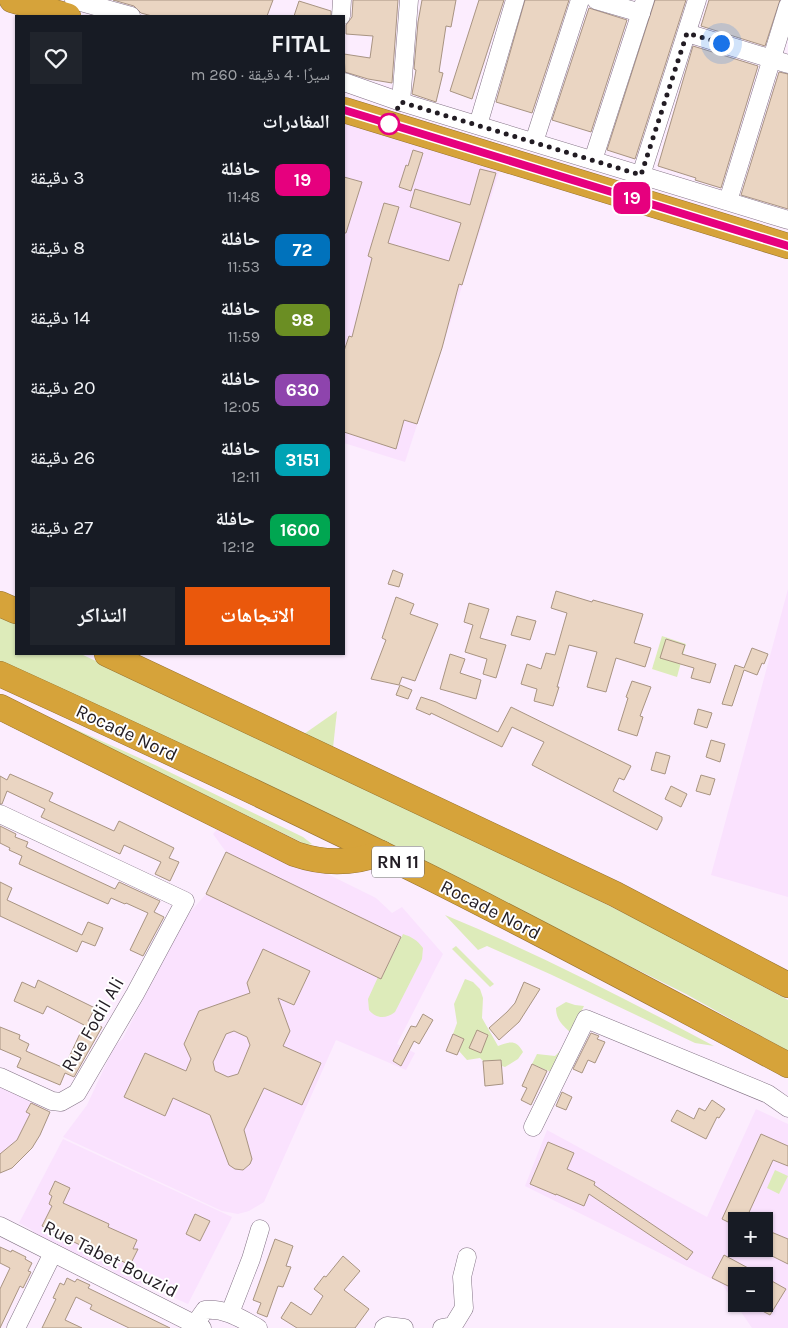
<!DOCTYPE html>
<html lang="ar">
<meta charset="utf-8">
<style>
:root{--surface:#171b24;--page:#20242c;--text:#f1f3f6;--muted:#9ea1a6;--accent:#ea580c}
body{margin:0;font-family:Karla,"Noto Naskh Arabic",sans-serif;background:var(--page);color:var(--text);direction:rtl;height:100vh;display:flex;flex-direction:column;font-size:19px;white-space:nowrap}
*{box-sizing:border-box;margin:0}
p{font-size:16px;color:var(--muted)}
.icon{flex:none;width:28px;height:28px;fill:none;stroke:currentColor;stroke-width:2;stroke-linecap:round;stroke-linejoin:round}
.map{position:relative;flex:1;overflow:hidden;direction:ltr}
.drawer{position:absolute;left:15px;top:15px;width:330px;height:640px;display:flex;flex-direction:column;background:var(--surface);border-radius:0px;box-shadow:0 1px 4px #0004;direction:rtl}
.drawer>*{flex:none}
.badge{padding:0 10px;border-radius:8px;font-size:18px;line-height:32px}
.fabs{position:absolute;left:728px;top:1212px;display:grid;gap:10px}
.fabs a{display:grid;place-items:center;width:45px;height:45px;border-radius:0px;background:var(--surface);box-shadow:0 1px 4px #0004;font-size:25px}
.you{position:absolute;width:25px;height:25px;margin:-12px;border:4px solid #fff;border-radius:50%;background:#1a73e8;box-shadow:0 0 0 8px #1a73e833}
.map>.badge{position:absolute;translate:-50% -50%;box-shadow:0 0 0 2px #fff}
h2{padding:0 15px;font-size:19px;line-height:45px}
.round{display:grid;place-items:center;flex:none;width:52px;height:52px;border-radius:0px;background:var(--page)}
.headline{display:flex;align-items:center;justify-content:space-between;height:85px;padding:0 15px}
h1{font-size:24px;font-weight:700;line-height:38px}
.action{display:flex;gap:10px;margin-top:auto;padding:10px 15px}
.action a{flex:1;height:58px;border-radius:0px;background:var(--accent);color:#fff;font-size:20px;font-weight:700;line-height:58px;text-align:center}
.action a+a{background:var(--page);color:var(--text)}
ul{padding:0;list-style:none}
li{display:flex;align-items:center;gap:15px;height:70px;padding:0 15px}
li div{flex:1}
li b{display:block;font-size:19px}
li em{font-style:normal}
li .badge{min-width:55px;font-weight:700;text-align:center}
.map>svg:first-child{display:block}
</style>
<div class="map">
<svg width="788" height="1328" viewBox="0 0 788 1328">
<rect width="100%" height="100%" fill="#fcedfe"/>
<g fill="#fae2fe" fill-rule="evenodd">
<polygon points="344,115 502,163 405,462 344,443"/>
<polygon points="788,589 788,897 711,875"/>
<polygon points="223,822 376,898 392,913 402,907 443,954 397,1044 415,1053 406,1070 336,1040 264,1202 249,1211 238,1214 222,1211 63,1137 87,1105 114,1047 123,1038 186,917 206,894 226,852 213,834"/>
<polygon points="0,1087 31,1101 33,1099 39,1101 38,1106 50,1112 40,1135 32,1148 12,1168 0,1173"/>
<path d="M756,1109L788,1124V1328H752L722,1284L525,1186L547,1130L707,1217ZM736,1221H764V1249H736ZM736,1276H764V1304H736Z"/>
<polygon points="63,1139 232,1217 188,1304 140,1283 133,1285 116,1276 113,1271 97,1263 88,1264 38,1240 32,1230 19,1223"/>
</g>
<g fill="#ddebba">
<polygon points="0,616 16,624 16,654 81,654 474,839 668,935 788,1000 788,1051 686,994 486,894 0,664"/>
<polygon points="662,636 686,644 677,677 652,669"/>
<polygon points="337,711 333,748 304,734"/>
<polygon points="37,712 155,765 303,837 312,844 309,845 305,844 177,781 36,714"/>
<path d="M445,915C537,953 626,999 714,1046L695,1043L552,975L487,946L478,950Z"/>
<path d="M403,934C412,937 417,940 423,948L422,959L395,1012C386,1019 376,1019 369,1010L368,999L378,977L381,979Z"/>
<polygon points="456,946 494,984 490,987 452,949"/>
<path d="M465,979L473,982L480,989L483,998L482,1018L498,1046C509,1042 516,1039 523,1052L518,1059L505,1067L502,1066L501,1060L483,1061L480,1058L467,1060L459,1051L464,1039L453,1034L457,1023L454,1004Z"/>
<path d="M566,1002L575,1005L584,1006L551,1072L532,1064L537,1054L555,1056L562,1049L570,1032C562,1025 556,1019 556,1008Z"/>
<polygon points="775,1170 788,1176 779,1194 767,1188"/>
</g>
<g fill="#ead5c2" stroke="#a89482" fill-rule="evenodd">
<polygon points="113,0 273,0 267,16 152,16 141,13 134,6"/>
<polygon points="353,0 398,0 392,83 368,79 345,72 344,54 370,58 373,36 346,34 346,25 352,17"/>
<polygon points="422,0 456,0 451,27 446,26 439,72 443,73 436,102 412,94 416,70 414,69 418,22"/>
<polygon points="479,0 504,0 472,99 450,91"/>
<polygon points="525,0 569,0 532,113 496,102"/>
<polygon points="655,0 686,0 635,159 607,150"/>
<polygon points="709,0 780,0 765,46 701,26"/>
<polygon points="299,1 331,11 331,16 294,16"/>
<polygon points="589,8 627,20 591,132 552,120"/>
<polygon points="693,46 758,66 721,188 695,180 696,178 658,166"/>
<polygon points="779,72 788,74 788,209 741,195"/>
<polygon points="413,150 423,153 411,191 399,187 406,165 408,166"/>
<polygon points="480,169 496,173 462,285 459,284 442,348 417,424 404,420 396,449 344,432 344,351 349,336 352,337 372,258 368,256 384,203 399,207 388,243 449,261 461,223 410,207 415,189 470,205"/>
<polygon points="344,177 362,182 346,233 344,233"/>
<polygon points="393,570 403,574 399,587 388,584"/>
<polygon points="556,591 592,602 593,600 643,614 634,643 651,648 645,667 616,658 606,692 587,687 597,652 569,645 557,687 559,687 553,706 534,701 537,689 521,684 527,664 541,669 546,653 555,655 567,613 551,608"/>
<polygon points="396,597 414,604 410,614 438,624 415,681 402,677 399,685 371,679 386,640 382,638"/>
<polygon points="469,603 489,609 480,638 506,645 496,678 483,674 487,659 465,652 473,625 464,622"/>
<polygon points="517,616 536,621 530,640 511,635"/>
<polygon points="666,639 685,645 682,654 716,664 710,683 691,678 694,668 660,658"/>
<polygon points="752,648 768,654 764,664 762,663 757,675 744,670 732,706 722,704 735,665 744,668"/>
<polygon points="450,654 465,659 460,673 481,680 476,699 440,689"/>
<polygon points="632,681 651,687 640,716 643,717 637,736 618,730 628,698 626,697"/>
<polygon points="400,685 412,690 408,699 396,695"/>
<polygon points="421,697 436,702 498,732 511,707 631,766 624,780 619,778 613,791 662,817 662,820 657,830 532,765 544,742 512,727 502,747 431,713 430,715 416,709"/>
<polygon points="698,709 712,713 707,728 694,724"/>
<polygon points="711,740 725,744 720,762 706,757"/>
<polygon points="656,752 670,756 665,774 651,770"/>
<polygon points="10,774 53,793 49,801 114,831 119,821 174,848 169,858 179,862 170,881 155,874 161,862 124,845 120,854 41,817 45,809 7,791 2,804 0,804 0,776 7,780"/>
<polygon points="701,775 715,779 710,795 696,791"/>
<polygon points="671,786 687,794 681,807 665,799"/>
<polygon points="0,826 16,834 15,837 28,842 26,847 85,875 115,889 119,882 160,901 154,912 164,917 143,956 130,950 148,913 126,903 125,904 111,898 108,904 19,864 22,856 9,850 10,848 0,843"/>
<polygon points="226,852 401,937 381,979 206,894"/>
<polygon points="0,882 12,888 7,900 82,935 88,922 103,928 95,946 82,941 77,952 0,916"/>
<path d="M263,949L310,971L294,1005L278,998L290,1031L283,1046L321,1063L302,1105L264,1088L244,1130L252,1159L250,1164L243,1170L235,1169L229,1165L210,1115L173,1098L165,1116L124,1097L145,1053L186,1071L191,1059L184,1044L199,1011L250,993L247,983ZM234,1031L247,1037L250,1045L238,1074L228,1077L215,1071L213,1062L226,1034Z"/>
<polygon points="38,980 95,1008 88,1021 102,1027 74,1077 65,1073 60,1085 17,1067 21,1058 0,1049 0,1027 20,1035 19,1039 29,1044 26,1051 64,1068 84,1025 47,1006 43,1014 14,1001 22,982 35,988"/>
<polygon points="524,982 540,989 519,1022 499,1040 489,1028 507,1012 515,1003"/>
<polygon points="423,1014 433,1020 419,1044 414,1041 401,1066 393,1061 411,1026 416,1027"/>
<polygon points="477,1030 488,1035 481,1053 469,1048"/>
<polygon points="591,1033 599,1036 597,1039 605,1042 595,1063 588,1060 582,1073 573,1069"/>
<polygon points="453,1034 464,1039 457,1055 446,1051"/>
<polygon points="501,1060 503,1084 485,1086 483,1061"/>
<polygon points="532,1064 547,1071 531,1105 521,1100 527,1088 522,1086"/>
<polygon points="562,1092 572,1097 566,1110 556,1106"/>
<polygon points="712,1100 725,1109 719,1118 717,1117 706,1139 671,1121 677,1110 694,1119 699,1108 705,1111"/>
<polygon points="31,1103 50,1112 40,1135 32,1148 12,1168 0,1173 0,1154 17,1140 30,1114 26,1112"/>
<polygon points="761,1134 788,1146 788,1166 773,1160 745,1221 736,1221 736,1226 722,1219"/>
<polygon points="548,1142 574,1153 567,1169 595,1182 594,1185 693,1252 687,1260 589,1194 584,1206 556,1194 556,1195 530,1184"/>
<polygon points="55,1181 70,1188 63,1203 109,1224 108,1227 137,1240 133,1249 138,1249 130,1265 88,1245 86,1248 42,1226 52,1206 49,1204 52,1196 49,1194"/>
<polygon points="195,1214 210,1221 200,1241 186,1234"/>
<polygon points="764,1229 788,1239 788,1264 764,1252"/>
<polygon points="275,1239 293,1246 286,1266 291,1267 283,1287 278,1286 267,1317 257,1313 261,1303 253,1300"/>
<polygon points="0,1247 11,1252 12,1250 26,1257 25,1259 32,1263 28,1271 31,1272 23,1288 20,1286 0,1328 0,1289 10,1268 0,1263"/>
<polygon points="724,1255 750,1269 746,1276 736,1276 736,1290 712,1278"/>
<polygon points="343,1256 360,1271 344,1290 369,1309 355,1328 297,1328 281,1318 291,1302 311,1315 323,1296 314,1289 324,1276 326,1277"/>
<polygon points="67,1278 75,1282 77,1279 90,1285 88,1288 170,1328 129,1328 90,1309 92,1305 76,1297 65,1320 82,1328 42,1328 56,1299 53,1298 60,1283 64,1285"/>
<polygon points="770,1280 786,1289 770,1315 749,1304 764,1304 764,1292"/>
</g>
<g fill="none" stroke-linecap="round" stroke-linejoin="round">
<g stroke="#837385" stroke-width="19">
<g id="minor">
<polyline points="74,0 131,16"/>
<polyline points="596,0 641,13"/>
<polyline points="341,16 342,0"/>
<polyline points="687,33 788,64"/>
<polyline points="344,82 401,102 788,220"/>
<polyline points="401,102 409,0"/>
<polyline points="478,125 515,0"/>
<polyline points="534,142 580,0"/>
<polyline points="593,160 645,0"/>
<polyline points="641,175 697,0"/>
<polyline points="728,201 788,6"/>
<polyline points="0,814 185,901 135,994 77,1093 61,1102 52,1101 0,1077"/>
<polyline points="533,1127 586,1019 768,1094 788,1108"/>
<polyline points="0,1226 202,1328"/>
<polyline points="230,1313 251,1259 260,1229"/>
<polyline points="16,1328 53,1253"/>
<path d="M192,1328L205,1310C225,1308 240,1318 258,1328"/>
<polyline points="384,1328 387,1326 404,1328"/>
<polyline points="442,1328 453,1326 464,1308 462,1277 467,1257"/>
</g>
</g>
<g stroke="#977432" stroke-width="26">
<g id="highway">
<polyline points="12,0 68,16"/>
<polyline points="344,110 788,246"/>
<polyline points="0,604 16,611"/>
<polyline points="107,654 615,894 788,985"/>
<path d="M0,674C143,739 286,806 427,876C549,937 668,1001 788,1065"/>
<path d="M0,707L295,854C324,864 352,864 381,853"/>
</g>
</g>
<use href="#minor" stroke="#fff" stroke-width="18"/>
<use href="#highway" stroke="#d6a33a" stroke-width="25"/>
</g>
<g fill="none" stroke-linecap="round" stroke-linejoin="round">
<g stroke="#fff" stroke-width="11">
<polyline id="line" points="344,110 788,246"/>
</g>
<use href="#line" stroke="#e6007e" stroke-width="8"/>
<polyline stroke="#221c23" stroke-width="5" stroke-dasharray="0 9" points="389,124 401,102 641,175 687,33 721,43"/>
</g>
<circle fill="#fff" stroke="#e6007e" stroke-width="2.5" cx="389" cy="124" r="10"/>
<g text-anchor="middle" stroke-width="4" stroke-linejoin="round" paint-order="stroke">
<rect fill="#fff" stroke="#646065" stroke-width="1" x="372" y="846.5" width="52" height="31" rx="4"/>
<g font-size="18" font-weight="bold" fill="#221c23">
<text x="398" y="868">RN 11</text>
</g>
<g font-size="19" fill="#221c23" stroke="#fff">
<text transform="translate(127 732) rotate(25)" y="7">Rocade Nord</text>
<text transform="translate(491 909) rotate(27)" y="7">Rocade Nord</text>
<text transform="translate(92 1024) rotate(-60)" y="7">Rue Fodil Ali</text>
<text transform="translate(111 1258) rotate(27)" y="7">Rue Tabet Bouzid</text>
</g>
</g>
</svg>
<div class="fabs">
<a>+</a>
<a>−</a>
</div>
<div class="you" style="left:721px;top:43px"></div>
<b class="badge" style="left:632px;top:198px;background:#e6007e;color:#fff">19</b>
<section class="drawer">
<div class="headline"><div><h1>FITAL</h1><p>سيرًا · 4 دقيقة · 260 m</p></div><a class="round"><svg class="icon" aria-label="heart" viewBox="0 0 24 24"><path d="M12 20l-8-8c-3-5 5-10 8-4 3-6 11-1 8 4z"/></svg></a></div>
<h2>المغادرات</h2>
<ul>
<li><span class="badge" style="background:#e6007e;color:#fff">19</span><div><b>حافلة</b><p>11:48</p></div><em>3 دقيقة</em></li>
<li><span class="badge" style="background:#0072bc;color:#fff">72</span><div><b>حافلة</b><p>11:53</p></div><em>8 دقيقة</em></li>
<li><span class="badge" style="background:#6b8e23;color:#fff">98</span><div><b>حافلة</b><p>11:59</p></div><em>14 دقيقة</em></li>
<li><span class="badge" style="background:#8e44ad;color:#fff">630</span><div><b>حافلة</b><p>12:05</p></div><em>20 دقيقة</em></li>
<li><span class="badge" style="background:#00a3b4;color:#fff">3151</span><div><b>حافلة</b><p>12:11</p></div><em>26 دقيقة</em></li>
<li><span class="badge" style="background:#00a651;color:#fff">1600</span><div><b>حافلة</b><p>12:12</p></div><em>27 دقيقة</em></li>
</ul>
<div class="action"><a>الاتجاهات</a><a>التذاكر</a></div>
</section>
</div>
